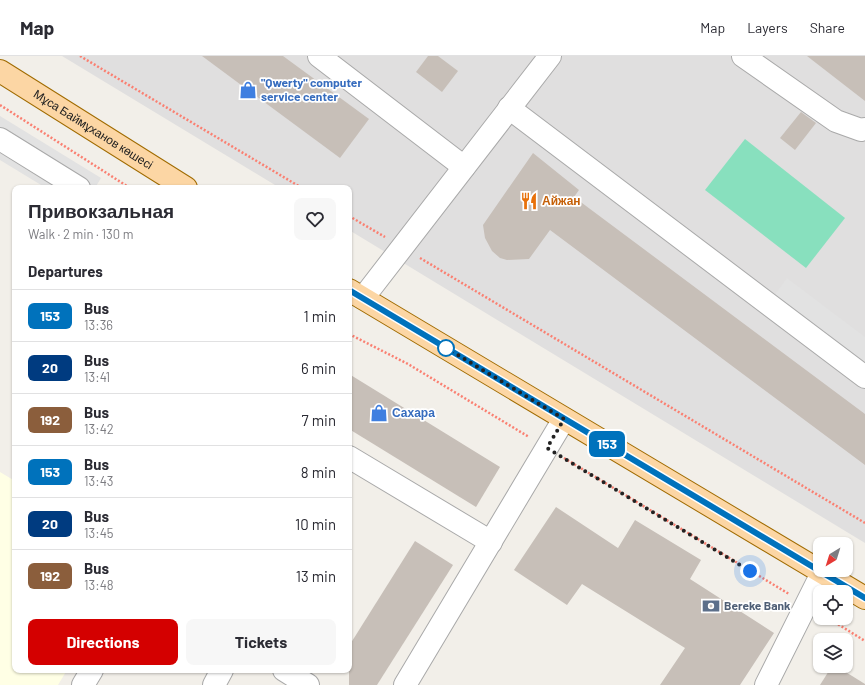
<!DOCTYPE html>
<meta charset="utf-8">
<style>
:root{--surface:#fff;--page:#f7f7f7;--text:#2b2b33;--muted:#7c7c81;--line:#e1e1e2;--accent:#d40000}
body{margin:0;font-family:Barlow,sans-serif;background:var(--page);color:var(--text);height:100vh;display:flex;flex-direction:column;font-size:15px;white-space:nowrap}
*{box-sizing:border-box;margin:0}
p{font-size:13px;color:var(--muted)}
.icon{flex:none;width:22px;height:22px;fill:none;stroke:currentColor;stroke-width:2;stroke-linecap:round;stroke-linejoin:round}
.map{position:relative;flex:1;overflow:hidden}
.side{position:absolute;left:12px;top:129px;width:340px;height:488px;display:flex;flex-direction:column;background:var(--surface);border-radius:8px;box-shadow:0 1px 3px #0004}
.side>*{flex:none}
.badge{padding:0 8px;border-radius:6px;font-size:14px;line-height:26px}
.needle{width:26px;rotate:218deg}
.fabs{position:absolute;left:813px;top:481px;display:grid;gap:8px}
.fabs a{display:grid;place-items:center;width:40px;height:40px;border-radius:8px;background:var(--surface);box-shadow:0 1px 3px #0004;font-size:20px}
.you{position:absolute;width:20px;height:20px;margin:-10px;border:3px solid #fff;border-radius:50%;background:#1a73e8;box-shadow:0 0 0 6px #1a73e833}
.map>.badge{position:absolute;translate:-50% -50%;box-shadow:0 0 0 2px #fff}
h2{padding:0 16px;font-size:15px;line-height:36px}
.round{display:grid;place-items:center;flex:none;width:42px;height:42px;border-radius:8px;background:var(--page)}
.headline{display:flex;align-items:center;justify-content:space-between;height:68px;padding:0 16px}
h1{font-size:19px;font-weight:700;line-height:30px}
.button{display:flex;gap:8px;margin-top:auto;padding:8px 16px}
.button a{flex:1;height:46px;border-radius:8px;background:var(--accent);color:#fff;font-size:16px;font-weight:700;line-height:46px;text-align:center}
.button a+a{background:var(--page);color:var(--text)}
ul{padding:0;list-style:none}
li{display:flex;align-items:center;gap:12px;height:52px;padding:0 16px;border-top:1px solid var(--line)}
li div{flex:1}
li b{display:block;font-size:15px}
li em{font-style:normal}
li .badge{min-width:44px;font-weight:700;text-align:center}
header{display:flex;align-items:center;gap:24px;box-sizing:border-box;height:56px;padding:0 20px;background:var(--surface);border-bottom:1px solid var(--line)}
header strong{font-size:19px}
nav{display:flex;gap:22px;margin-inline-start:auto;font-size:14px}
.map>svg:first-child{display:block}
</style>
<header>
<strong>Map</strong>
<nav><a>Map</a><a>Layers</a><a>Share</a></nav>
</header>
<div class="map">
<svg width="865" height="629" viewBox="0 0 865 629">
<rect width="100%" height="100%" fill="#f2efe9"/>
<polygon fill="#e0dfdf" points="62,0 865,0 865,487 349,174 349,132 280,132"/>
<polygon fill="#ffffe5" points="0,416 15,425 15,614 67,614 58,629 0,629"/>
<polygon fill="#88e0be" points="745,83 845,162 806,212 705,134"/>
<g fill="#e2e2e2">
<polygon points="0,60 101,122 95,132 46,132 0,104"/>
<polygon points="787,222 865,281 865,332 763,255"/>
</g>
<g fill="#c7bfb8">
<polygon points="202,0 283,0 369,63 340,102"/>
<polygon points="428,0 438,0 458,15 442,36 416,16"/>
<polygon points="807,0 865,0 865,45"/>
<polygon points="801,56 816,67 795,94 780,82"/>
<polygon points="533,97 579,134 574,141 865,358 865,409 550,174 529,203 507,204 500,202 492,195 485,182 483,169"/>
<polygon points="349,318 500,411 476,451 349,373"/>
<polygon points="556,451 618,492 635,464 701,504 690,523 774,577 740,629 660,629 685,592 582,528 567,549 514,514"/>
<polygon points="415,485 453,509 377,629 349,629 349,590"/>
<polygon points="832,610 836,610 865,628 865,629 820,629"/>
</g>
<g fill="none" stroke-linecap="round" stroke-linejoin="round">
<g stroke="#a9a9a9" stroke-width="24">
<g id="minor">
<polyline points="319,0 464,111"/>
<polyline points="743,0 836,65 861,74 865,73"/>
<polyline points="509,52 865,321"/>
<polyline points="0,83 79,132"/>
<polyline points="363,242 550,0"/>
<polyline points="349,401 491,486"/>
<polyline points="284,614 308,629"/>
<polyline points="83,629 92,614"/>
<polyline points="214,629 222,614"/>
<polyline points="405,629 564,363"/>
<polyline points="766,629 822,517"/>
</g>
</g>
<g stroke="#a06b00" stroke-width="24">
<g id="major">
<path id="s1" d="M0,15L186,132"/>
<polyline points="349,234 865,542"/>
</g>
</g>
<g stroke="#fa8072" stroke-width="2.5" stroke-dasharray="2 2" stroke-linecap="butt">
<polyline points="80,0 302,132"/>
<polyline points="0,49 130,132"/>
<polyline points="349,160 385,181"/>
<polyline points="420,202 865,467"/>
<polyline points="349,278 408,308 529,381"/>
<polyline points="564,402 789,538"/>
<polyline points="828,562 865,585"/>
</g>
<use href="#minor" stroke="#fff" stroke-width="22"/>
<use href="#major" stroke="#fcd6a4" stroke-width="22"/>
</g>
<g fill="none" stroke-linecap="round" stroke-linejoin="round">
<g stroke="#fff" stroke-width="9">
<polyline id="line" points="349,234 865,542"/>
</g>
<use href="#line" stroke="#0072bc" stroke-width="6"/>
<polyline stroke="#222" stroke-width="4" stroke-dasharray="0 7.2" points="446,292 443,290 564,363 547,392 750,515"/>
</g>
<defs>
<g id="shop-bare" transform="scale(1.38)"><path d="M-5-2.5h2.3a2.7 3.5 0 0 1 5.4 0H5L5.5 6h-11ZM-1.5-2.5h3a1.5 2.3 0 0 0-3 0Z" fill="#3f7fe0" stroke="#fff" stroke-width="2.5" paint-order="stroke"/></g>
<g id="restaurant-bare" transform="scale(1.38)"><path d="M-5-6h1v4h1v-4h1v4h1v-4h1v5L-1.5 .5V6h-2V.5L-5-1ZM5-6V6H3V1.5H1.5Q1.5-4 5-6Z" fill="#e8710a" stroke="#fff" stroke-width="2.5" paint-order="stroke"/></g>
<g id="bank-bare" transform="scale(1.38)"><path d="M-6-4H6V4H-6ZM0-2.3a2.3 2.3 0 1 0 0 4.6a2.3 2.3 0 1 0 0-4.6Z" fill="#5c6f8a" stroke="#fff" stroke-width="2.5" paint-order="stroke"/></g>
</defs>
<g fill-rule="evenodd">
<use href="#shop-bare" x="248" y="34"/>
<use href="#restaurant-bare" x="529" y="145"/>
<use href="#shop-bare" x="379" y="357"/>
<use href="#bank-bare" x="711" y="550"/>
</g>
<circle fill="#fff" stroke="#0072bc" stroke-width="2" cx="446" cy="292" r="8"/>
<g text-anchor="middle" stroke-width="3.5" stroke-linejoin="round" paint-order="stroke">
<g font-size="12" font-weight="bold" fill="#366cbe" stroke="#fff" text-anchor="start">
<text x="261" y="31">"Qwerty" computer<tspan x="261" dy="14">service center</tspan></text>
<text x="392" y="361">Сахара</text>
</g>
<g font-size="12" fill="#222" stroke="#fff">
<text dy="4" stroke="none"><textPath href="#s1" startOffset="110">Мұса Баймұханов көшесі</textPath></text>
</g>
<g font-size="12" font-weight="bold" fill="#c56008" stroke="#fff" text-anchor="start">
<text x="542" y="149">Айжан</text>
</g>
<g font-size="12" font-weight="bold" fill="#4e5e75" stroke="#fff" text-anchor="start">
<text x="724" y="554">Bereke Bank</text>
</g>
</g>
</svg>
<div class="fabs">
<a><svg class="needle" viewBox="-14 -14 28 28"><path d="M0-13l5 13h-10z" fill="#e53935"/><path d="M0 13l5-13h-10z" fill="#7c7c81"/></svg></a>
<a><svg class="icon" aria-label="locate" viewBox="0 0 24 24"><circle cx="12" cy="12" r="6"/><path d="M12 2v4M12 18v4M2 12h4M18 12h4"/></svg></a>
<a><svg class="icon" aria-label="layers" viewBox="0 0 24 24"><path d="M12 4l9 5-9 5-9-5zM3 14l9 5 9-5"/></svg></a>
</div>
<div class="you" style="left:750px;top:515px"></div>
<b class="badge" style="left:607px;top:388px;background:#0072bc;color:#fff">153</b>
<section class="side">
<div class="headline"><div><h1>Привокзальная</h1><p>Walk · 2 min · 130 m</p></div><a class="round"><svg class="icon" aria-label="heart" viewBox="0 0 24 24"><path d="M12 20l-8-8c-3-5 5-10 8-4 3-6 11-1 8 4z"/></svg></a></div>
<h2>Departures</h2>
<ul>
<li><span class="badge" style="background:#0072bc;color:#fff">153</span><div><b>Bus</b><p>13:36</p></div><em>1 min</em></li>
<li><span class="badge" style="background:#003b80;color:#fff">20</span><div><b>Bus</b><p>13:41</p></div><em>6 min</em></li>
<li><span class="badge" style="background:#8b5e3c;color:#fff">192</span><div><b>Bus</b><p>13:42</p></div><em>7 min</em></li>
<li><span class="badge" style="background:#0072bc;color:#fff">153</span><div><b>Bus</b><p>13:43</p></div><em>8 min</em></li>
<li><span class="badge" style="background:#003b80;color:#fff">20</span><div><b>Bus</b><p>13:45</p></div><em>10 min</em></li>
<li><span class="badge" style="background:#8b5e3c;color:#fff">192</span><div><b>Bus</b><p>13:48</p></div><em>13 min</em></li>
</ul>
<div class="button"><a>Directions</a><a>Tickets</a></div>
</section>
</div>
